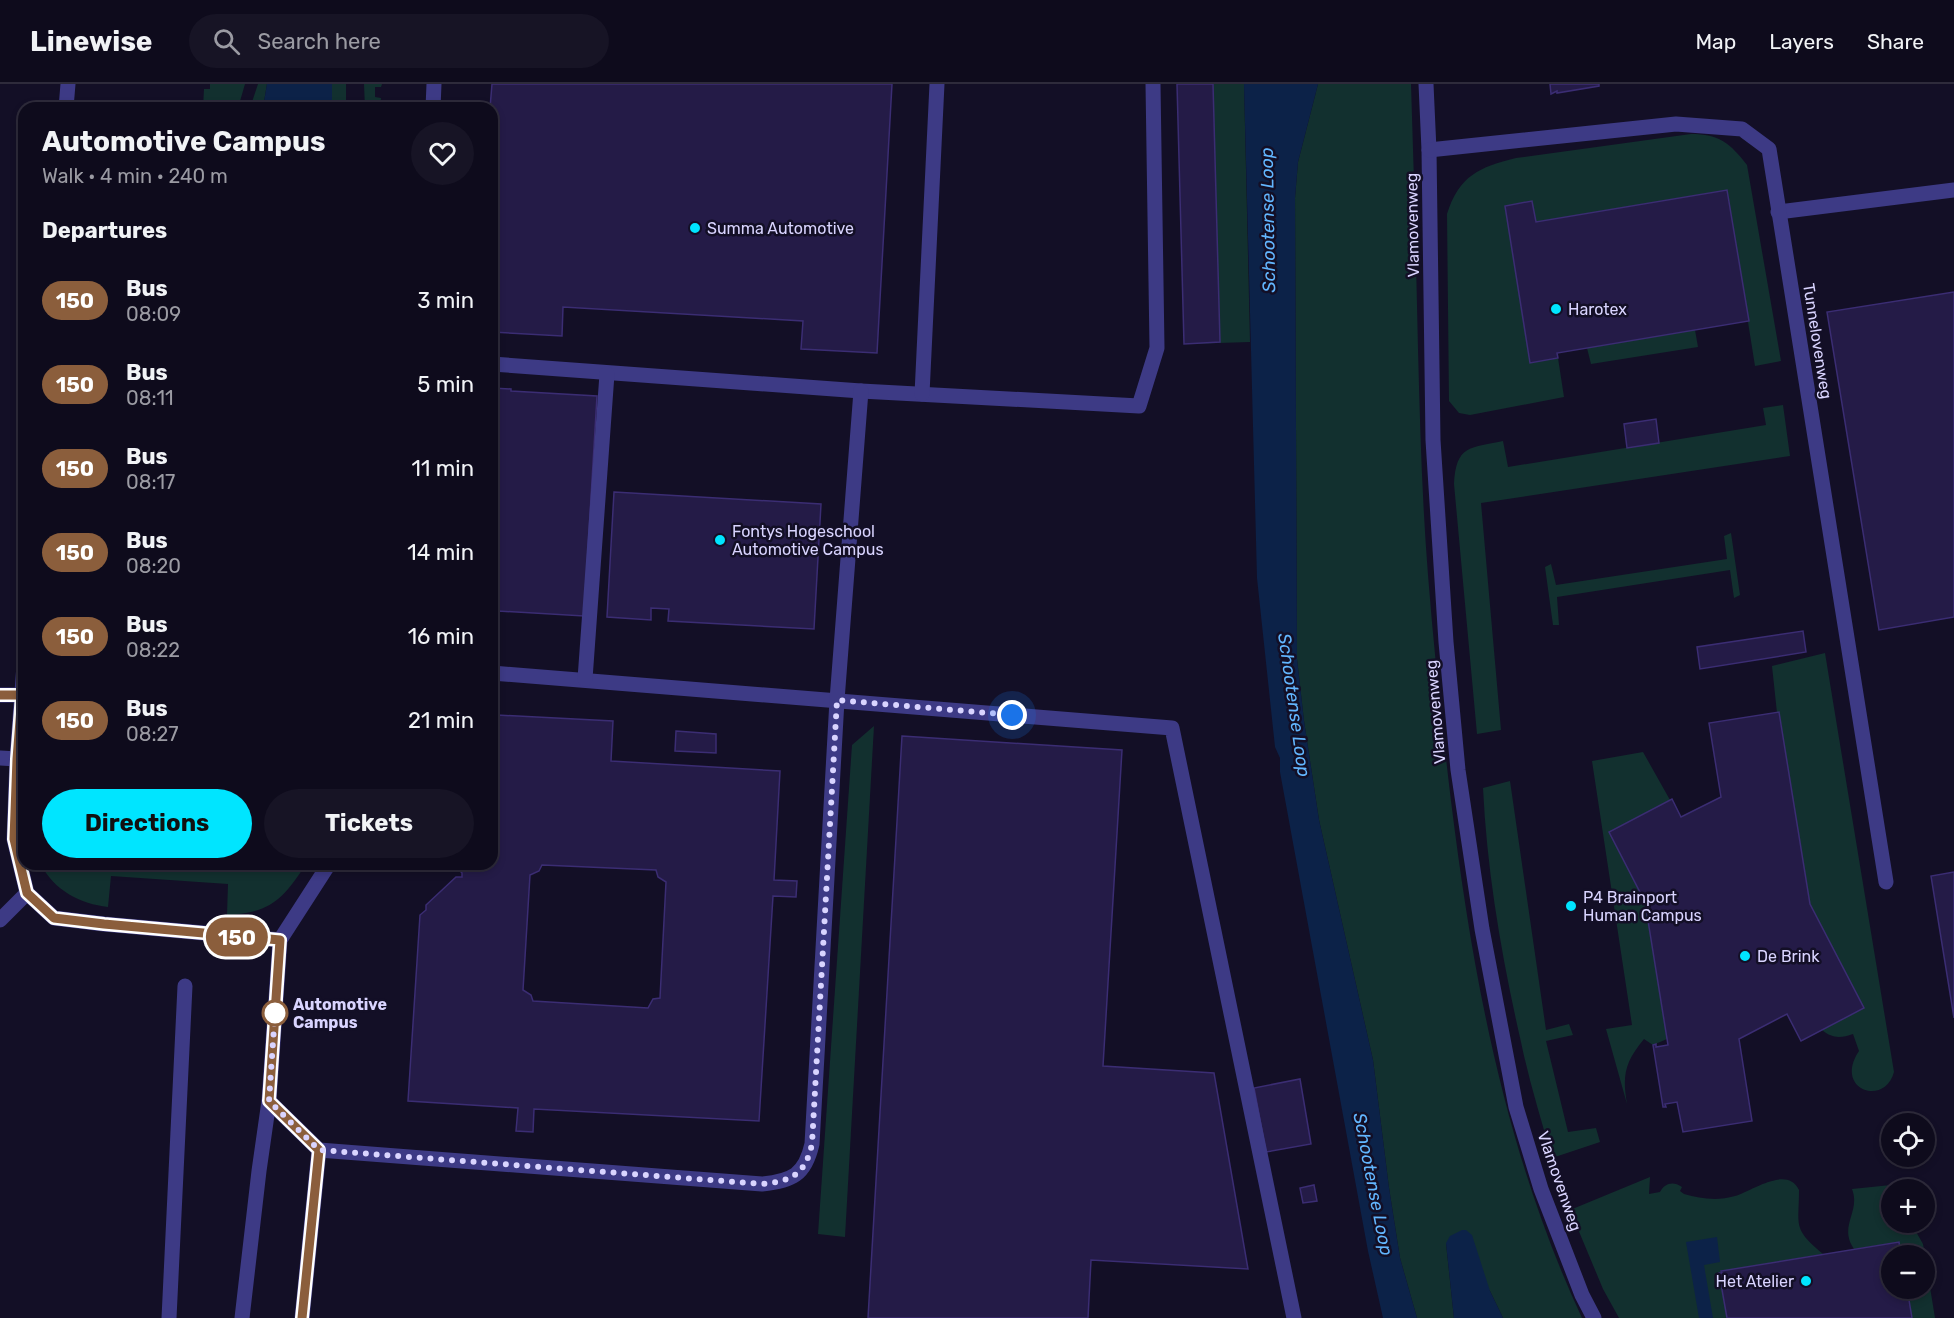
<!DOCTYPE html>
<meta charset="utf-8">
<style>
:root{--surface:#0e0b1c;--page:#171425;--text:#f1f3f6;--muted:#9b9ba3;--line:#2e2b3b;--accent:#00e5ff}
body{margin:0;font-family:Rubik,sans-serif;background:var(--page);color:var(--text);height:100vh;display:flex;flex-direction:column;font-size:22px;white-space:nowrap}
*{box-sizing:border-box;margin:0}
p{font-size:20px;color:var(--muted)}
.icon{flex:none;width:33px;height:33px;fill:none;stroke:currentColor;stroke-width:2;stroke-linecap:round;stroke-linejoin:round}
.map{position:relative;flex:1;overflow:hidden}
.details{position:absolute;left:18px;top:18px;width:480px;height:768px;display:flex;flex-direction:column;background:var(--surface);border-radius:18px;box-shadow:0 3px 9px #0003,0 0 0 2px var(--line)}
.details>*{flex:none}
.badge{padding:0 12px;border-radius:20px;font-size:21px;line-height:39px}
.fabs{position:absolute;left:1881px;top:1029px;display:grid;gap:12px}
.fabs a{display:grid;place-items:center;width:54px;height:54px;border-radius:50%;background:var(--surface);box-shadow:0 3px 9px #0003,0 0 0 2px var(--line);font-size:30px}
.you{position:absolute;width:30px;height:30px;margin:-15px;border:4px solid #fff;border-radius:50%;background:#1a73e8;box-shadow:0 0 0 9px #1a73e833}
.map>.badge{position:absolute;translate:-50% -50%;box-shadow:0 0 0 3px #fff}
h2{padding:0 24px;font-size:22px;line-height:54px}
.round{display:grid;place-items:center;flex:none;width:63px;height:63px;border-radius:32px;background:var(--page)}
.headline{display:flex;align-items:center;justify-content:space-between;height:102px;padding:0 24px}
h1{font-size:28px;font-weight:700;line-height:45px}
.action{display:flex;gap:12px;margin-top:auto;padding:12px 24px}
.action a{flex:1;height:69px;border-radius:36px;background:var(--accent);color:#111;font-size:24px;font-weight:700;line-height:69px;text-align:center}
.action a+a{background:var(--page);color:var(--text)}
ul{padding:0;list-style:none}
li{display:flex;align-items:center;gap:18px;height:84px;padding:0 24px}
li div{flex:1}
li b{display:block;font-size:22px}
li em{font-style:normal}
li .badge{min-width:66px;font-weight:700;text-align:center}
header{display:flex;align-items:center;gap:36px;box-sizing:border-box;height:84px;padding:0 30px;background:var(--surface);border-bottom:2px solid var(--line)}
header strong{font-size:28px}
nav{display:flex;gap:33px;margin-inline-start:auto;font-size:21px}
.search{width:420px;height:54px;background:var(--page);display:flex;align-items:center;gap:15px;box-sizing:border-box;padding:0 21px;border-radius:33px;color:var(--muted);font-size:22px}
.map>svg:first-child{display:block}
</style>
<header>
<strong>Linewise</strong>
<div class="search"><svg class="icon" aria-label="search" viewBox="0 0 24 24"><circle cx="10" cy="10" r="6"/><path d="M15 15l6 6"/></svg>Search here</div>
<nav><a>Map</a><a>Layers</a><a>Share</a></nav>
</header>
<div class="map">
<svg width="1954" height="1234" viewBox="0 0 1954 1234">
<rect width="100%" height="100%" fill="#130f26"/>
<g fill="#12302f">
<polygon points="210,0 245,0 238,24 203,24 204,5 210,5"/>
<polygon points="258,0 267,0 263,24 250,24"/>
<rect x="332" y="0" width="14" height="24"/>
<polygon points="364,0 382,0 381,3 375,3 375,13 381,14 380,24 365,24"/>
<polygon points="1178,0 1244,0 1250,258 1187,260"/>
<path d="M1318,0H1411C1414,88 1416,176 1418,265C1420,340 1422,416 1428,491C1434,567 1442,642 1451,717C1473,895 1506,1071 1582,1234H1503L1490,1207L1446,1159L1454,1234H1417L1400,1174L1389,1104L1373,976L1319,736L1304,637L1297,575L1295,114L1298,78Z"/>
<path d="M1691,50C1719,50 1730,59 1747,81L1781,277L1755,282L1727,106L1536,138L1531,117L1505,122L1530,278L1558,274L1564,313L1470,331L1459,329L1449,317L1447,130C1459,92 1479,83 1516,74Z"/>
<polygon points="1695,246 1698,263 1591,280 1587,264"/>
<path d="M1783,321L1790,372L1481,419L1501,646L1477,650L1454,400C1456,361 1470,364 1503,357L1508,383L1766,341L1763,324Z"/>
<polygon points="1731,449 1740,511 1734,514 1730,486 1557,513 1559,541 1553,541 1545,483 1551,480 1556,501 1727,475 1724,452"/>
<path d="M1825,569L1894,988C1885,1023 1833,1006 1859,967L1853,950C1841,954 1833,955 1822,946L1864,924L1810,820L1779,628L1777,629L1772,582Z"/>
<polygon points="874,642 845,1153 818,1150 852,661"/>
<path d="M1643,668L1670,716L1609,748L1645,818L1667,955L1653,961L1644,955C1625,978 1622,991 1627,1020L1606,945L1632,941L1592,677Z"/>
<path d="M1510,697L1546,946L1569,940L1573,951L1546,957L1568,1048L1596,1044L1600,1058L1552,1074C1541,1035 1529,997 1521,958C1502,875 1487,789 1483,704Z"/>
<path d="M41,780H306C283,815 271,829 227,831L228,800L111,792L108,823C81,820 53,806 41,780Z"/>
<path d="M1650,1093L1649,1110L1660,1108C1665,1099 1673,1097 1682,1103L1680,1107L1684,1110C1701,1115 1718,1117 1735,1112C1752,1107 1787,1081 1799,1106C1799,1142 1792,1144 1823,1170L1722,1187L1719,1190L1727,1234H1619L1603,1205L1570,1126Z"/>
<path d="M1891,1101L1894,1105L1892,1106V1138L1911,1139L1923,1160L1935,1234H1912L1907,1205L1924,1204V1172L1901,1171L1899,1158L1854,1165C1838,1142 1861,1128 1852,1105Z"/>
</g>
<g fill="#0c2248">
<polygon points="267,0 332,0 332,24 263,24"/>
<polygon points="1244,0 1318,0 1298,78 1295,114 1297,575 1304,637 1319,736 1373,976 1389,1104 1400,1174 1417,1234 1383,1234 1368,1167 1280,688 1280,674 1275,663 1257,494"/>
<polygon points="1462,1146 1466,1146 1472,1151 1490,1207 1503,1234 1454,1234 1446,1159 1450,1152"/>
<polygon points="1717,1153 1720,1178 1704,1181 1713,1234 1699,1234 1686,1158"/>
</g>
<g fill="#241b47" stroke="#3b2d73" stroke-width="1.5" fill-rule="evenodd">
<polygon points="492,0 892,0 877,269 801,265 803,237 563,223 562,252 492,248 492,24 490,24"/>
<polygon points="1177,0 1213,0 1220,258 1184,260"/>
<polygon points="1550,0 1599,0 1599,2 1557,9 1557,7 1551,10"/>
<polygon points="1727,106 1749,237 1557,269 1558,274 1530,279 1505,122 1532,117 1536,138"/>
<polygon points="1954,208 1954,533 1879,546 1827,228"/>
<polygon points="492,304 511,305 511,307 597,312 584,532 498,527 498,529 492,528"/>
<polygon points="1656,335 1659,359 1627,364 1624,340"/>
<polygon points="614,408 821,420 814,545 668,537 669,525 651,524 651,536 607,533"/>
<polygon points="1803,547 1806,568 1700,585 1697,563"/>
<polygon points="1779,628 1810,820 1864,924 1801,957 1787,930 1739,955 1752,1037 1683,1048 1677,1018 1665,1020 1666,1023 1663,1023 1653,961 1656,960 1656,963 1668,961 1645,818 1609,748 1672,715 1681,733 1721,713 1709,639"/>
<path d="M497,631L613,637L611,677L780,687L774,796L797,797L796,813L773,812L759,1037L534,1025L533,1048L516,1047L518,1024L408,1017L420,831L426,826V821L456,793H462V789L454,780H492V642L498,637ZM542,781L656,786L658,793L666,798L660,914L653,915L648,924L533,917L531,911L523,906L530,791L539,787Z"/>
<polygon points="676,647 716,650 716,669 675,667"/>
<polygon points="902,652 1122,666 1103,982 1214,989 1248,1185 1091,1176 1088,1234 868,1234"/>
<polygon points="1954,788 1954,934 1931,792"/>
<polygon points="1300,995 1311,1060 1266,1068 1254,1004"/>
<polygon points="1314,1101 1317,1117 1303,1119 1300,1104"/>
<polygon points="1899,1158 1901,1172 1892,1172 1892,1204 1907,1204 1912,1234 1727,1234 1719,1189 1722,1189 1721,1187"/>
</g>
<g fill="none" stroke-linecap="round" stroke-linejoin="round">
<g stroke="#3d3a85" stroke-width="15">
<polyline points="1778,128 1954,106"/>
<polyline points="492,280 861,307 1139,322 1157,264 1153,0"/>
<polyline points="922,310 937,0"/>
<polyline points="492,589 1172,644 1294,1234"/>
<polyline points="585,595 607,290"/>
<polyline points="0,836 27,809"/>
<path d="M319,1066L762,1100C792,1097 805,1091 812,1060L837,616L861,307"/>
<polyline points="169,1234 185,902"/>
</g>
<g stroke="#3d3a85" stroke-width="15">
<polyline points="1426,0 1429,66 1433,356 1446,558 1458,686 1482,845 1516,1023 1541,1105 1582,1211 1594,1234"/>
<polyline points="66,24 68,0"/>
<polyline points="433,24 434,0"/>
<polyline points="1429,66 1676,40 1742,45 1769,65 1886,798"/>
<polyline points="24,581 17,675 14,755 27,809 54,834 104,840 280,856"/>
<polyline points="0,611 22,611"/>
<polyline points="0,674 17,675"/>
<polyline points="269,1017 319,1066 302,1234"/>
<polyline points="242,1234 259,1087 269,1017 280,856 329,780"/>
</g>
</g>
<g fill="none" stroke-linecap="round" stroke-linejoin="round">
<g stroke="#fff" stroke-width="14">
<polyline id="line" points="0,611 22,611 17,675 14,755 27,809 54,834 104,840 280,856 269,1017 319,1066 302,1234"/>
</g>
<use href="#line" stroke="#8b5e3c" stroke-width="9"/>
<path stroke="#d9d4ff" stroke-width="6" stroke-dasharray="0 10.8" d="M275,929L269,1017L319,1066L762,1100C792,1097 805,1091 812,1060L837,616L1012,631"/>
</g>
<g fill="#00e5ff" stroke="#130f26" stroke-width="2">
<circle cx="695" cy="144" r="6"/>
<circle cx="1556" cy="225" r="6"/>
<circle cx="720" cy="456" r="6"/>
<circle cx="1571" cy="822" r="6"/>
<circle cx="1745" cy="872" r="6"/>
<circle cx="1806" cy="1197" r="6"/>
</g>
<circle fill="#fff" stroke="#8b5e3c" stroke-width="3" cx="275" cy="929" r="12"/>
<g text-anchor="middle" stroke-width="5" stroke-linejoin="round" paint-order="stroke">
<g font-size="16" fill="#d9d4ff" stroke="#130f26">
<text transform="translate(1412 141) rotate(-91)" y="6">Vlamovenweg</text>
<text transform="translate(1818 257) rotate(81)" y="6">Tunnelovenweg</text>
<text transform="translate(1435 628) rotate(-95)" y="6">Vlamovenweg</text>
<text transform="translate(1560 1097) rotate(71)" y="6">Vlamovenweg</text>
</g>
<g font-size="16" fill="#d9d4ff" stroke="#130f26" text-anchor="start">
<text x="707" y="150">Summa Automotive</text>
<text x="1568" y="231">Harotex</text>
<text x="732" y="453">Fontys Hogeschool<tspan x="732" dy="18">Automotive Campus</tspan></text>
<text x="1583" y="819">P4 Brainport<tspan x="1583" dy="18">Human Campus</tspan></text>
<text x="1757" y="878">De Brink</text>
<text x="1794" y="1203" text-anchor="end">Het Atelier</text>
</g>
<g font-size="16" font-weight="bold" fill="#d9d4ff" stroke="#130f26" text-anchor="start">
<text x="293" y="926">Automotive<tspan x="293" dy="18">Campus</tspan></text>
</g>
<g font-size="18" font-style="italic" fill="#62b6ff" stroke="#130f26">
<text transform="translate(1268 136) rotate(-91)" y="6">Schootense Loop</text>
<text transform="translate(1294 621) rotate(82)" y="6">Schootense Loop</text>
<text transform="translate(1373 1100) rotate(79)" y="6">Schootense Loop</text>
</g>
</g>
</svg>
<div class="fabs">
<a><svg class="icon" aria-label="locate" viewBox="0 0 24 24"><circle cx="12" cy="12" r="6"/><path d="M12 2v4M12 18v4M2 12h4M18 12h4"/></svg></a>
<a>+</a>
<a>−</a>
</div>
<div class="you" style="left:1012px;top:631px"></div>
<b class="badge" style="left:237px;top:853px;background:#8b5e3c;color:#fff">150</b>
<section class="details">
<div class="headline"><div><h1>Automotive Campus</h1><p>Walk · 4 min · 240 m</p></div><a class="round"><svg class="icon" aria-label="heart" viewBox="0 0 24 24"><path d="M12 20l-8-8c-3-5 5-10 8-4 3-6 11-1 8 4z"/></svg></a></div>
<h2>Departures</h2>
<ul>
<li><span class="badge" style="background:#8b5e3c;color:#fff">150</span><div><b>Bus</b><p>08:09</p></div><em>3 min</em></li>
<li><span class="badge" style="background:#8b5e3c;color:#fff">150</span><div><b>Bus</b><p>08:11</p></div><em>5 min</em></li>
<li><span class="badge" style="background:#8b5e3c;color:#fff">150</span><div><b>Bus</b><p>08:17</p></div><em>11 min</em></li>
<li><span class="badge" style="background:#8b5e3c;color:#fff">150</span><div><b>Bus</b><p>08:20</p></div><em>14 min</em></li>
<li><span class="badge" style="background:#8b5e3c;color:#fff">150</span><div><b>Bus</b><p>08:22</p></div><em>16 min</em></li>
<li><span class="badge" style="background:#8b5e3c;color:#fff">150</span><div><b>Bus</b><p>08:27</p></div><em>21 min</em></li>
</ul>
<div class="action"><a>Directions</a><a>Tickets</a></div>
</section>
</div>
